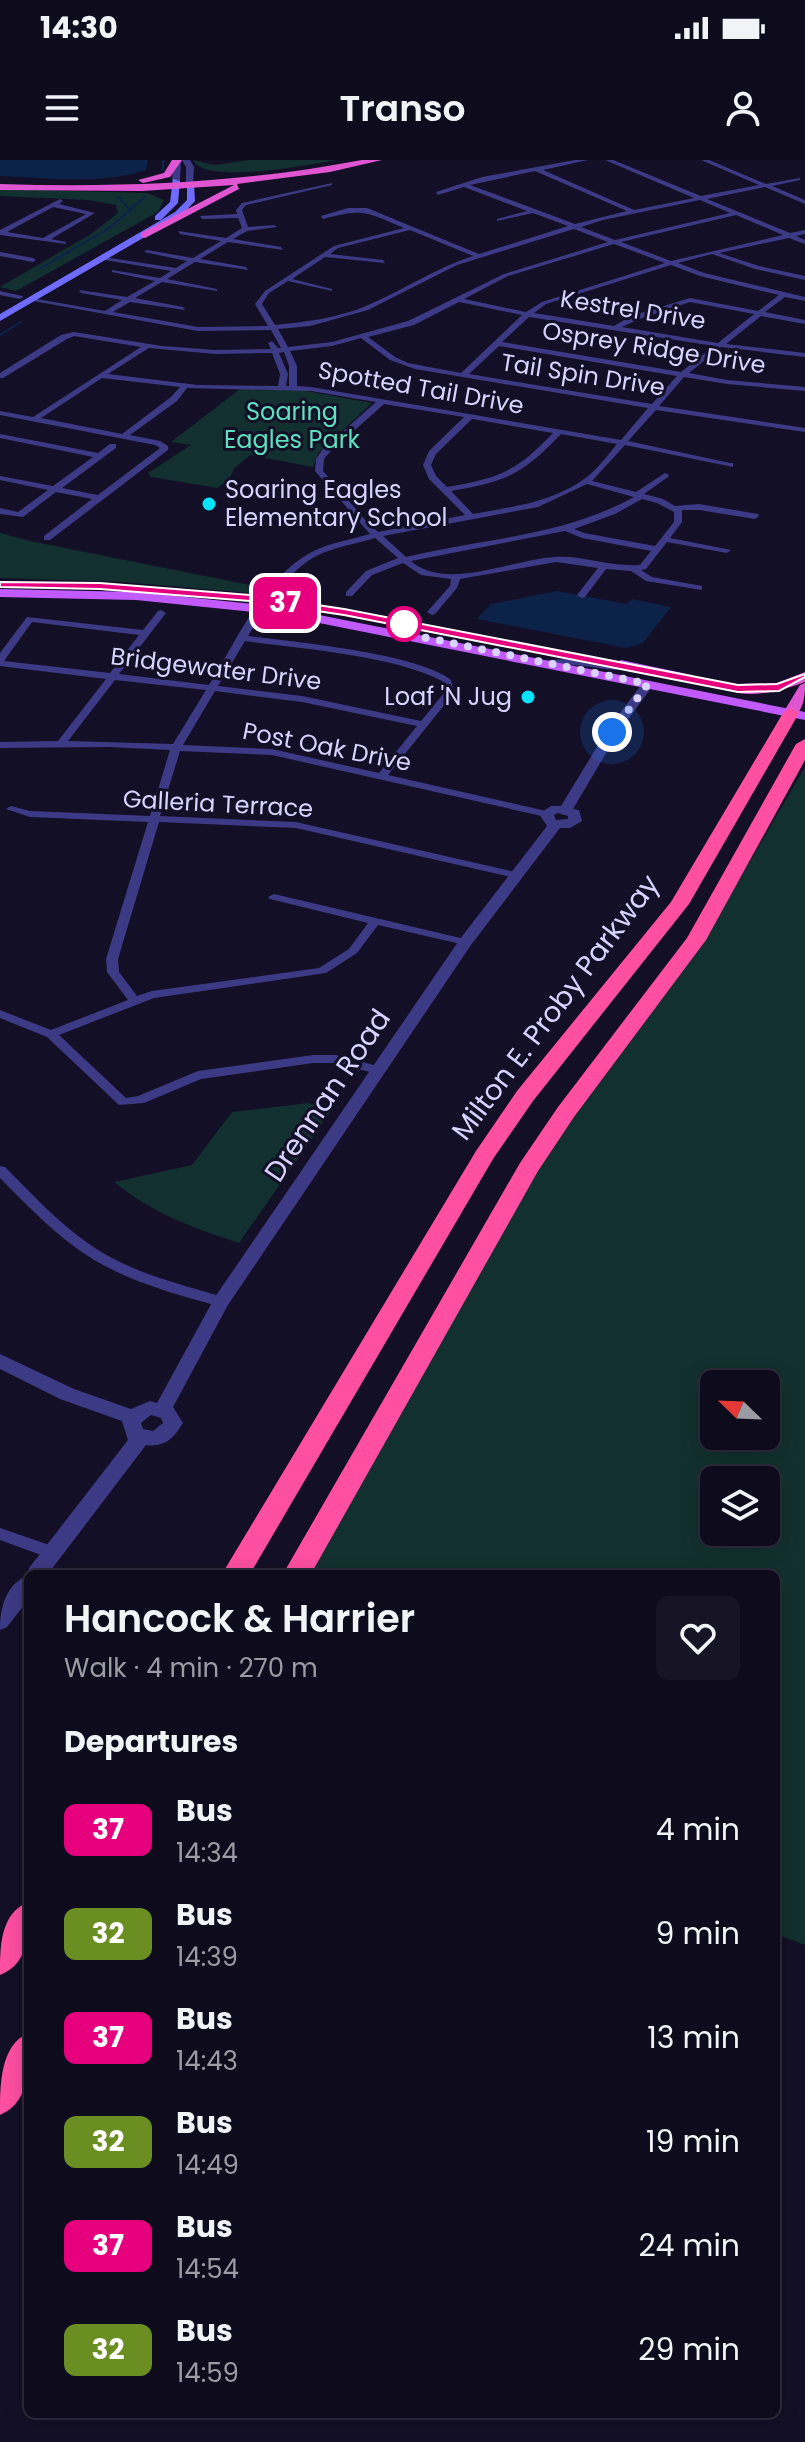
<!DOCTYPE html>
<meta charset="utf-8">
<style>
:root{--surface:#0e0b1c;--page:#171425;--text:#f1f3f6;--muted:#9b9ba3;--line:#2e2b3b}
body{margin:0;font-family:Poppins,sans-serif;background:var(--page);color:var(--text);height:100vh;display:flex;flex-direction:column;font-size:30px;white-space:nowrap}
*{box-sizing:border-box;margin:0}
p{font-size:26px;color:var(--muted)}
.icon{flex:none;width:44px;height:44px;fill:none;stroke:currentColor;stroke-width:2;stroke-linecap:round;stroke-linejoin:round}
.map{position:relative;flex:1;overflow:hidden}
.side{position:absolute;left:24px;top:1410px;width:756px;height:848px;display:flex;flex-direction:column;background:var(--surface);border-radius:12px;box-shadow:0 4px 20px #0003,0 0 0 2px var(--line)}
.side>*{flex:none}
.badge{padding:0 16px;border-radius:12px;font-size:28px;line-height:52px}
.needle{width:52px;rotate:293deg}
.controls{position:absolute;left:700px;top:1210px;display:grid;gap:16px}
.controls a{display:grid;place-items:center;width:80px;height:80px;border-radius:12px;background:var(--surface);box-shadow:0 4px 20px #0003,0 0 0 2px var(--line);font-size:40px}
.you{position:absolute;width:40px;height:40px;margin:-20px;border:6px solid #fff;border-radius:50%;background:#1a73e8;box-shadow:0 0 0 12px #1a73e833}
.map>.badge{position:absolute;translate:-50% -50%;box-shadow:0 0 0 4px #fff}
h2{padding:0 40px;font-size:30px;line-height:72px}
.round{display:grid;place-items:center;flex:none;width:84px;height:84px;border-radius:12px;background:var(--page)}
.head{display:flex;align-items:center;justify-content:space-between;height:136px;padding:0 40px}
h1{font-size:38px;font-weight:600;line-height:60px}
ul{padding:0;list-style:none}
li{display:flex;align-items:center;gap:24px;height:104px;padding:0 40px}
li div{flex:1}
li b{display:block;font-size:30px}
li em{font-style:normal}
li .badge{min-width:88px;font-weight:700;text-align:center}
.status{display:flex;justify-content:space-between;align-items:center;height:56px;padding:0 40px;background:var(--surface);direction:ltr}
.status svg{height:22px;fill:currentColor}
header{display:flex;justify-content:space-between;align-items:center;height:104px;padding:0 40px;background:var(--surface);font-size:36px;font-weight:600}
.map>svg:first-child{display:block}
</style>
<div class="status"><b>14:30</b><svg viewBox="0 0 49 12"><path d="M0 12V9h3v3zM5 12V6h3v6zM10 12V3h3v9zM15 12V0h3v12zM26 1h20v11H26zM47 4h2v5h-2z"/></svg></div>
<header><svg class="icon" aria-label="menu" viewBox="0 0 24 24"><path d="M4 6h16M4 12h16M4 18h16"/></svg>Transo<svg class="icon" aria-label="person" viewBox="0 0 24 24"><circle cx="12" cy="8" r="4"/><path d="M4 21q1-7 8-7t8 7"/></svg></header>
<div class="map">
<svg width="805" height="2282" viewBox="0 0 805 2282">
<rect width="100%" height="100%" fill="#130f26"/>
<g fill="#12302f" fill-rule="evenodd">
<path d="M193,0L215,5L249,0H337C310,4 207,26 193,0Z"/>
<polygon points="0,29 147,33 164,40 158,52 16,131 0,127 91,74 118,53 116,45 89,40 0,36"/>
<polygon points="240,229 301,230 372,243 318,293 313,307 250,295 234,309 229,320 217,328 151,317 148,313 191,285 171,282"/>
<polygon points="0,373 30,381 265,428 251,433 123,422 0,418"/>
<path d="M805,607V1785L776,1774V1414H311L546,995L699,789ZM714,1224H766V1276H714ZM714,1320H766V1372H714Z"/>
<path d="M308,943L333,948L239,1083C191,1067 154,1054 114,1022L192,1005L232,952Z"/>
</g>
<g fill="#0c2248">
<path d="M0,0H148L146,10C102,25 46,18 0,16Z"/>
<polygon points="557,431 627,444 632,439 671,447 643,483 626,488 477,459 491,444"/>
</g>
<g fill="none" stroke-linecap="round" stroke-linejoin="round">
<g stroke="#0c2248" stroke-width="2">
<polyline points="163,0 163,10"/>
<polyline points="118,37 131,51"/>
<polyline points="41,108 109,68 145,37"/>
<polyline points="0,175 21,162"/>
</g>
<g fill="#3d3a85" fill-rule="evenodd">
<path d="M575,0H588L543,10L634,50L694,38L605,0H613L701,36L759,25L701,0H709L766,24L800,18V20L772,26L805,40V44L765,27L707,39L790,73L805,70V74L796,76L805,80V84L789,78L719,93L759,106L805,116V120L755,109L712,94L678,103L704,113L805,137V141L785,137L765,152L805,160V164L761,156L726,184L805,193V197L721,187L689,213L727,220L805,227V231L727,224L684,217L659,246L805,268V272L656,250L628,281L730,303H733V307L625,285L592,321L636,332L665,313L669,315L668,317L644,334L663,339L675,346L699,344L758,354L759,356L755,359L699,350H682V362L670,378L731,390L727,393L667,382L646,409L641,410L652,417L702,426V430L646,421L631,411L606,409L585,437L582,438L577,435L598,408L556,402L460,419L457,428L435,454L432,455L427,452L450,426L451,419L421,415L403,403L372,415L352,436H346V432L366,411L398,398L375,378C359,383 341,386 325,392C288,407 268,444 248,476C294,482 417,493 451,520L454,533L388,615L546,651L551,654L546,657L272,595L180,591L160,656L296,662L515,712L520,715L515,718L296,668L159,662L118,799L119,812L137,836L152,831L319,808L349,789L368,763L270,739L268,737L274,734L469,780L471,782L465,785L378,765L357,793L326,813L154,838L59,875L126,938L138,936L198,911L313,895H336L381,907L383,910L377,914L336,903H313L201,919L144,943L119,945L47,877L0,858V850L51,870L128,840L107,812L106,799L148,662L30,657L6,649L11,646L30,651L150,656L170,590L109,587L0,588V582L58,581L106,519L0,506V493L27,457L143,470L158,451L161,450L166,453L119,514L209,525C237,480 265,414 316,390C333,382 353,379 370,374L315,311L316,299L322,290L376,242L311,231L187,228L177,241L130,275L160,281L168,286V290L50,380H44V376L92,339L56,332L23,357L0,354V348L18,352L48,330L0,320V316L53,326L93,297L0,278V274L98,293L110,284H116V288L62,328L98,335L160,288L155,285L0,255V251L33,257L141,187L74,176L67,179L3,218H0V213L61,175L74,172L162,186L215,190L271,189L268,183L272,181L278,188H281L271,170L198,171L28,140L31,138L105,151L122,140L81,133L79,130L127,137L155,121L112,112V110L160,118L171,111L105,100L103,97L176,108L187,101L144,92L147,90L193,98L221,81L180,74L178,71L226,78L242,68L238,58L202,59L200,56L237,54L236,50L242,43L332,23V25L246,45L242,50L248,67L274,65L277,67L247,71L233,79L281,87L283,90L228,82L200,99L246,107L248,110L195,102L167,119L217,129V131L162,122L135,138L183,147L185,150L130,142L113,152L198,167L268,166L255,144L265,131L334,86L404,68C366,52 364,48 323,59L321,56L348,48H367L479,94L568,66L533,53L497,61V59L527,51L464,27L438,35L436,32L482,17ZM535,11L627,51L575,64L470,25ZM700,40L730,53L615,80L581,67L603,60ZM736,55L783,75L671,101L621,82ZM574,69L608,82L504,114L408,161L332,182L288,187L278,169L310,166L368,150L457,105ZM410,70L473,96C435,108 402,131 366,146C338,158 305,162 275,165L262,144L269,133L288,121L332,131V129L292,119L325,97L385,103L383,100L330,94L338,88ZM614,84L665,103L542,142L526,152L464,139L508,116ZM671,105L700,116L779,135L758,151L690,138L631,156L614,166L534,153L546,144ZM459,142L522,155L461,213L408,203L395,197L368,177L414,165ZM690,142L754,154L718,183L622,167L637,160ZM529,157L714,186L681,212L502,182ZM361,178L390,200L415,209L648,248L621,280L311,227L297,226V206L290,191L332,186ZM499,186L677,216L652,244L469,214ZM149,188L215,194L272,193L280,214L278,226L198,225L108,214ZM284,192L289,206V226H286L288,214L279,193ZM102,218L180,227L171,237L122,274L41,258ZM384,244L464,257L429,291L423,305L429,319L465,355L378,372L367,362L323,311L324,299L328,294ZM472,259L553,273C516,312 499,318 447,327L436,316L431,305L436,294ZM561,274L617,284C608,295 598,308 587,317C554,342 512,347 473,354L451,331C505,322 522,315 561,274ZM587,324L634,337C561,377 485,378 406,397L383,376L538,347ZM642,339L657,343L674,352V362L655,386L584,373L574,369L615,354ZM565,371L582,378L651,391L640,405C609,407 582,395 555,397C513,399 446,432 411,401ZM32,462L139,475L110,513L4,501ZM245,481C302,489 392,495 442,521L444,533L421,561L302,536L218,526ZM115,520L206,530L173,584L68,581ZM215,531L302,542L417,566L379,613L272,589L183,585Z"/>
<path d="M60,39L63,41L59,44L95,53L51,79L66,82V84L0,75V70ZM53,47L86,54L43,78L7,72Z"/>
<polygon points="0,92 33,98 36,100 33,102 0,96"/>
<polygon points="0,131 22,136 23,137 20,139 0,135"/>
<path d="M568,499C581,500 629,502 637,506C620,515 593,506 573,505C563,504 551,507 542,503L547,500Z"/>
<path d="M0,1006L5,1007C34,1036 63,1068 98,1090C136,1114 183,1125 226,1138L228,1142L226,1146L221,1147C176,1134 128,1122 88,1096C55,1075 27,1045 0,1018Z"/>
<polygon points="0,1368 58,1388 60,1393 58,1398 52,1399 0,1380"/>
</g>
<g fill="#3d3a85" fill-rule="evenodd">
<polygon points="173,0 181,0 180,21 176,23 172,21"/>
<polygon points="182,0 190,0 194,7 193,27 186,25 186,7"/>
<path d="M644,521L654,524L618,573L573,649L579,650L582,661L570,668H560L471,785L228,1145L173,1247L183,1263C174,1278 164,1288 146,1285L48,1414H28V1440L7,1467L0,1470C0,1449 5,1425 27,1416L29,1408L128,1280L122,1261L60,1239L0,1209V1194L74,1229L131,1249L150,1241L157,1243L215,1137L460,779L547,666L539,654L551,646H561L606,572ZM558,653L568,656V659L556,660L554,655ZM151,1255L161,1258L163,1263L153,1271L143,1269L141,1263Z"/>
</g>
<g fill="#6f6bff" fill-rule="evenodd">
<polygon points="173,19 180,21 178,43 161,60 155,60 155,56 170,42"/>
<polygon points="187,23 194,25 195,41 181,56 0,161 0,154 175,52 187,40"/>
</g>
<g fill="#c25bff" fill-rule="evenodd">
<polygon points="0,429 136,432 274,446 805,552 805,560 274,454 136,440 0,437"/>
<polygon points="621,500 692,515 699,519 692,523 616,507 614,504"/>
</g>
<g fill="#e055d1" fill-rule="evenodd">
<polygon points="172,0 182,0 170,17 143,23 138,20 164,13"/>
<path d="M362,0H382L330,12L237,24L239,29L145,78L141,77V73L234,25L142,31L0,30V24C122,28 242,23 362,0Z"/>
<path d="M805,512V522C788,529 745,541 730,529L738,524L777,523Z"/>
<path d="M805,523C805,537 804,545 796,556H786L783,553L800,525Z"/>
</g>
<g fill="#ff4fa3" fill-rule="evenodd">
<polygon points="791,548 799,553 689,744 533,941 493,999 250,1414 222,1414 476,991 517,931 671,742 783,553"/>
<polygon points="805,579 805,600 706,780 574,957 538,1011 311,1414 283,1414 520,1003 558,947 687,778 796,584"/>
<path d="M28,1742C28,1770 31,1803 0,1815C0,1787 0,1754 28,1742Z"/>
<path d="M28,1873C28,1902 33,1941 0,1955C0,1925 0,1886 28,1873Z"/>
</g>
</g>
<polygon fill="#e6007e" stroke="#fff" stroke-width="2" points="0,422 100,423 250,435 344,449 738,525 777,524 805,514 805,517 779,531 738,532 344,455 250,441 100,429 0,427"/>
<g fill="none" stroke-linecap="round" stroke-linejoin="round">
<polyline stroke="#d9d4ff" stroke-width="8" stroke-dasharray="0 14.4" points="404,464 408,474 648,524 612,572"/>
</g>
<g fill="#00e5ff" stroke="#130f26" stroke-width="3">
<circle cx="209" cy="344" r="8"/>
<circle cx="528" cy="537" r="8"/>
</g>
<circle fill="#fff" stroke="#e6007e" stroke-width="4" cx="404" cy="464" r="16"/>
<g text-anchor="middle" stroke-width="6" stroke-linejoin="round" paint-order="stroke">
<g font-size="24" fill="#d9d4ff" stroke="#130f26">
<text transform="translate(633 150) rotate(9)" y="8">Kestrel Drive</text>
<text transform="translate(654 188) rotate(9)" y="8">Osprey Ridge Drive</text>
<text transform="translate(583 215) rotate(9)" y="8">Tail Spin Drive</text>
<text transform="translate(421 228) rotate(10)" y="8">Spotted Tail Drive</text>
<text transform="translate(216 509) rotate(7)" y="8">Bridgewater Drive</text>
<text transform="translate(327 587) rotate(11)" y="8">Post Oak Drive</text>
<text transform="translate(218 644) rotate(3)" y="8">Galleria Terrace</text>
</g>
<g font-size="24" fill="#5fe0c0" stroke="#130f26">
<text x="292" y="260">Soaring<tspan x="292" dy="28">Eagles Park</tspan></text>
</g>
<g font-size="24" fill="#d9d4ff" stroke="#130f26" text-anchor="start">
<text x="225" y="338">Soaring Eagles<tspan x="225" dy="28">Elementary School</tspan></text>
<text x="512" y="545" text-anchor="end">Loaf 'N Jug</text>
</g>
<g font-size="28" fill="#d9d4ff" stroke="#130f26">
<text transform="translate(555 847) rotate(-53)" y="10">Milton E. Proby Parkway</text>
<text transform="translate(327 935) rotate(-56)" y="10">Drennan Road</text>
</g>
</g>
</svg>
<div class="controls">
<a><svg class="needle" viewBox="-14 -14 28 28"><path d="M0-13l5 13h-10z" fill="#e53935"/><path d="M0 13l5-13h-10z" fill="#9b9ba3"/></svg></a>
<a><svg class="icon" aria-label="layers" viewBox="0 0 24 24"><path d="M12 4l9 5-9 5-9-5zM3 14l9 5 9-5"/></svg></a>
</div>
<div class="you" style="left:612px;top:572px"></div>
<b class="badge" style="left:285px;top:443px;background:#e6007e;color:#fff">37</b>
<section class="side">
<div class="head"><div><h1>Hancock &amp; Harrier</h1><p>Walk · 4 min · 270 m</p></div><a class="round"><svg class="icon" aria-label="heart" viewBox="0 0 24 24"><path d="M12 20l-8-8c-3-5 5-10 8-4 3-6 11-1 8 4z"/></svg></a></div>
<h2>Departures</h2>
<ul>
<li><span class="badge" style="background:#e6007e;color:#fff">37</span><div><b>Bus</b><p>14:34</p></div><em>4 min</em></li>
<li><span class="badge" style="background:#6b8e23;color:#fff">32</span><div><b>Bus</b><p>14:39</p></div><em>9 min</em></li>
<li><span class="badge" style="background:#e6007e;color:#fff">37</span><div><b>Bus</b><p>14:43</p></div><em>13 min</em></li>
<li><span class="badge" style="background:#6b8e23;color:#fff">32</span><div><b>Bus</b><p>14:49</p></div><em>19 min</em></li>
<li><span class="badge" style="background:#e6007e;color:#fff">37</span><div><b>Bus</b><p>14:54</p></div><em>24 min</em></li>
<li><span class="badge" style="background:#6b8e23;color:#fff">32</span><div><b>Bus</b><p>14:59</p></div><em>29 min</em></li>
</ul>
</section>
</div>
